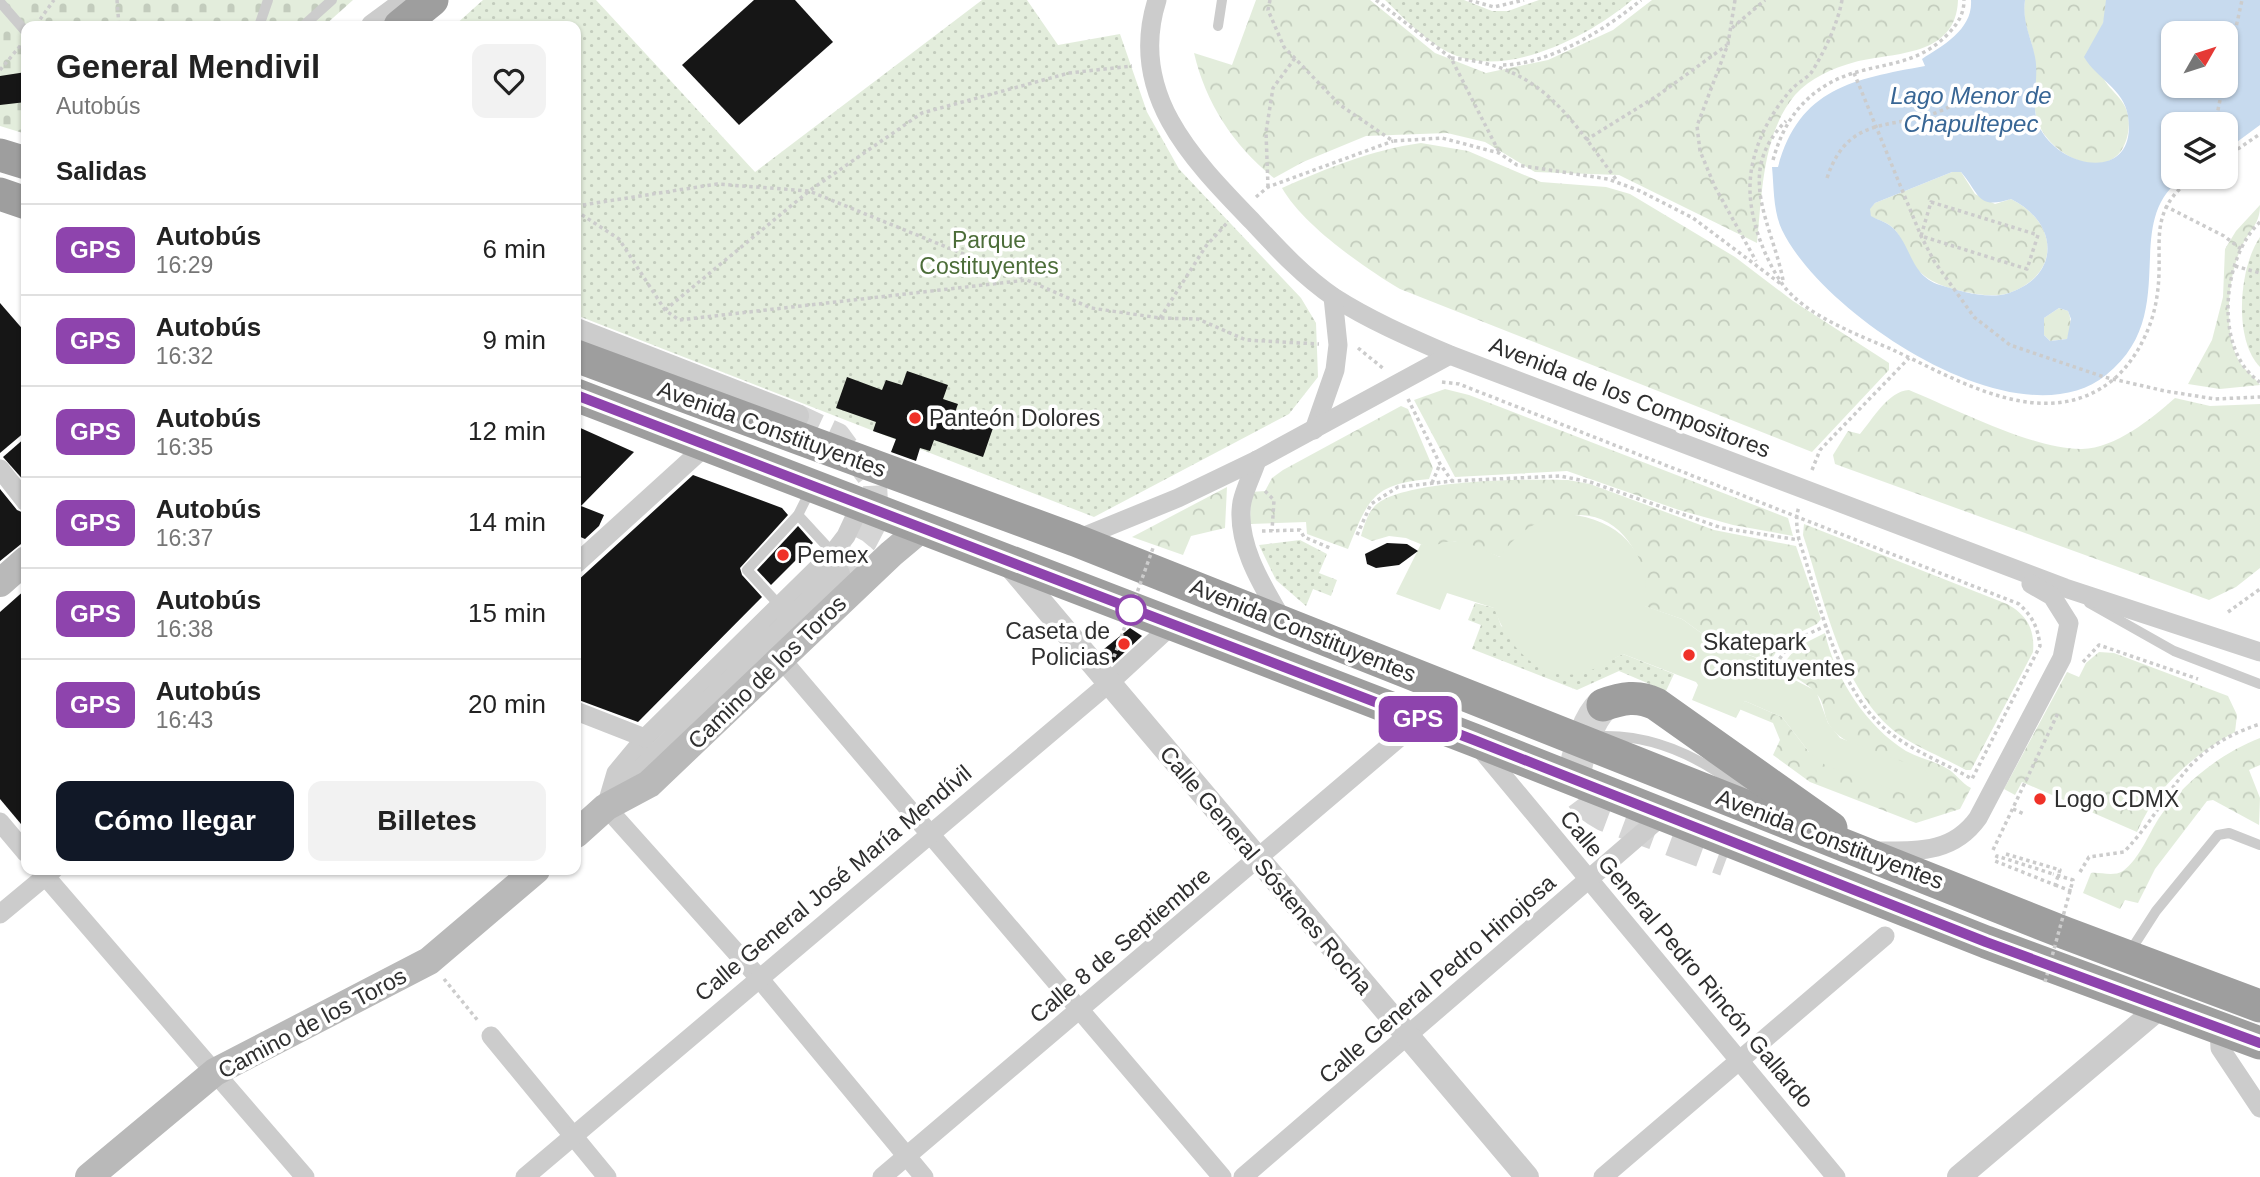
<!DOCTYPE html>
<html lang="es">
<meta charset="utf-8">
<style>
:root{--surface:#fff;--page:#f2f2f2;--text:#222;--muted:#767676;--line:#e0e0e0;--accent:#111827}
body{margin:0;font-family:Arial,sans-serif;background:var(--page);color:var(--text);height:100vh;display:flex;flex-direction:column;font-size:26px;white-space:nowrap}
*{box-sizing:border-box;margin:0}
p{font-size:23px;color:var(--muted)}
.icon{flex:none;width:38px;height:38px;fill:none;stroke:currentColor;stroke-width:2;stroke-linecap:round;stroke-linejoin:round}
.map{position:relative;flex:1;overflow:hidden}
.drawer{position:absolute;left:21px;top:21px;width:560px;height:854px;display:flex;flex-direction:column;background:var(--surface);border-radius:14px;box-shadow:0 2px 5px #0004}
.drawer>*{flex:none}
.badge{padding:0 14px;border-radius:10px;font-size:24px;line-height:46px}
.needle{width:46px;rotate:51deg}
.buttons{position:absolute;left:2161px;top:21px;display:grid;gap:14px}
.buttons a{display:grid;place-items:center;width:77px;height:77px;border-radius:14px;background:var(--surface);box-shadow:0 2px 5px #0004;font-size:35px}
.map>.badge{position:absolute;translate:-50% -50%;box-shadow:0 0 0 4px #fff}
h2{padding:0 35px;font-size:26px;line-height:63px}
.round{display:grid;place-items:center;flex:none;width:74px;height:74px;border-radius:14px;background:var(--page)}
.overview{display:flex;align-items:center;justify-content:space-between;height:119px;padding:0 35px}
h1{font-size:33px;font-weight:800;line-height:52px}
.button{display:flex;gap:14px;margin-top:auto;padding:14px 35px}
.button a{flex:1;height:80px;border-radius:14px;background:var(--accent);color:#fff;font-size:28px;font-weight:800;line-height:80px;text-align:center}
.button a+a{background:var(--page);color:var(--text)}
ul{padding:0;list-style:none}
li{display:flex;align-items:center;gap:21px;height:91px;padding:0 35px;border-top:2px solid var(--line)}
li div{flex:1}
li b{display:block;font-size:26px}
li em{font-style:normal}
li .badge{min-width:77px;font-weight:700;text-align:center}
.map>svg:first-child{display:block}
</style>
<div class="map">
<svg width="2260" height="1177" viewBox="0 0 2260 1177">
<defs>
<pattern id="grass-dots" width="8" height="8" patternUnits="userSpaceOnUse" patternTransform="scale(1.75)"><rect width="8" height="8" fill="#e3eddc"/><path d="M2 2h.1M6 6h.1" fill="none" stroke="#c3ccbd" stroke-width="1.8" stroke-linecap="round"/></pattern>
<pattern id="forest-crowns" width="20" height="18" patternUnits="userSpaceOnUse" patternTransform="scale(1.75)"><rect width="20" height="18" fill="#e3eddc"/><path d="M2 6a3 3 0 1 1 6 0M12 15a3 3 0 1 1 6 0" fill="none" stroke="#c3ccbd"/></pattern>
<pattern id="cemetery-stones" width="16" height="16" patternUnits="userSpaceOnUse" patternTransform="scale(1.75)"><rect width="16" height="16" fill="#e3eddc"/><path d="M2 7V4a2 2 0 0 1 4 0v3zM10 15v-3a2 2 0 0 1 4 0v3z" fill="#c3ccbd"/></pattern>
</defs>
<rect width="100%" height="100%" fill="#fff"/>
<g fill="url(#grass-dots)">
<polygon points="483,0 596,0 755,172 982,0 1027,0 1058,45 1120,34 1147,112 1179,169 1301,298 1316,323 1318,377 1289,414 1094,517 576,315 576,26 454,26"/>
<path d="M1385,0H1464L1492,11H1508L1539,0H1632C1590,36 1507,79 1452,54C1427,43 1405,19 1385,0Z"/>
<path d="M2260,237V367C2233,340 2239,267 2260,237Z"/>
<polygon points="1300,540 1327,554 1319,573 1337,580 1331,596 1313,589 1306,606 1276,580 1259,545"/>
<polygon points="1475,603 1495,608 1501,626 1582,673 1623,654 1674,674 1666,691 1619,671 1577,690 1472,649 1481,625 1468,620"/>
</g>
<g fill="url(#forest-crowns)">
<path d="M1256,0H1370L1435,53L1486,73L1548,60L1613,30L1652,0H1958C1956,57 1895,52 1855,62C1833,68 1810,78 1795,95C1762,134 1762,196 1757,243L1619,175L1535,172L1485,142L1447,133L1366,136L1303,162L1274,178C1234,146 1206,104 1194,53L1232,65Z"/>
<path d="M2025,0H2106C2107,28 2091,39 2101,72C2107,94 2134,98 2128,133C2118,185 2059,162 2041,129C2029,106 2037,81 2034,57C2032,35 2021,25 2025,0Z"/>
<path d="M1421,143L1468,151L1541,182L1606,187L1630,194L1735,257L1793,301L1889,363V370L1812,452L1400,289C1363,267 1303,225 1282,188C1328,168 1371,150 1421,143Z"/>
<path d="M1952,172H1961L1975,194L1995,204L2011,199C2058,222 2062,274 2009,293C1995,298 1975,294 1961,291C1936,285 1918,277 1906,253C1902,245 1901,236 1894,229C1889,223 1879,220 1871,217L1869,209L1875,203Z"/>
<path d="M2260,205C2260,224 2251,228 2243,244C2228,273 2222,331 2239,361C2244,370 2255,377 2260,385L2220,389L2188,384L2212,340L2223,297L2225,249L2236,231Z"/>
<path d="M2059,308L2068,311C2072,321 2071,328 2067,339L2050,341L2044,335V318Z"/>
<polygon points="1445,389 1469,395 1788,518 1793,536 1733,525 1679,510 1567,471 1455,477 1414,400"/>
<path d="M1909,390C1955,409 2035,450 2082,449C2116,448 2151,419 2175,398L2210,406L2260,404V568L2236,587L2209,600L1835,464L1833,455L1848,431L1860,434C1873,419 1888,391 1909,390Z"/>
<path d="M1401,406L1408,409L1433,468L1429,479C1372,484 1368,500 1348,549L1307,534L1306,522L1250,524L1251,492L1265,491L1272,478L1283,470Z"/>
<path d="M1568,480L1590,484L1714,530L1796,546L1821,619L1817,624L1786,639L1769,662L1715,643L1682,619L1644,606C1651,568 1626,516 1581,515C1569,515 1551,527 1541,531C1524,538 1511,542 1501,557L1454,541L1430,548L1406,538L1389,536L1372,541L1361,536C1364,526 1367,515 1374,507C1399,479 1529,479 1568,480Z"/>
<polygon points="1227,487 1225,528 1191,536 1183,555 1132,537"/>
<path d="M1804,524L2007,604C2027,615 2035,629 2033,652L1971,770H1966C1946,759 1923,750 1904,738C1842,698 1825,600 1803,535Z"/>
<path d="M1825,633C1835,678 1866,726 1906,751C1919,758 1934,761 1946,768C1956,773 1961,783 1971,788L1960,809L1916,823L1810,782L1773,755L1780,740L1773,723L1739,709L1745,701L1782,717L1809,752L1863,749C1848,742 1832,735 1826,718C1824,711 1823,703 1819,697C1810,684 1792,676 1780,668L1797,647Z"/>
<path d="M2099,652L2114,653L2228,696L2237,715L2235,732C2192,756 2157,786 2137,832L2022,782L2015,795L2004,789L2067,672L2079,677L2086,663Z"/>
<path d="M2260,738V765L2249,770L2260,798L2259,825L2213,800L2207,801L2155,869L2138,903L2125,900L2120,909L2083,893L2091,873C2101,872 2113,877 2123,871C2140,858 2148,835 2159,818C2183,783 2221,753 2260,738Z"/>
</g>
<polygon fill="url(#cemetery-stones)" points="0,0 353,0 324,26 26,26 26,134 0,126"/>
<path fill="#e3eddc" d="M1560,514C1614,515 1653,549 1645,606L1682,619L1715,643L1776,665L1789,677L1816,691L1828,723L1840,738L1925,770L1929,776L1923,796L1918,799L1825,765L1809,752L1782,717L1745,701L1736,718L1692,700L1698,685L1696,682L1623,654C1610,660 1597,669 1583,673C1538,683 1507,645 1494,608L1447,593L1440,610L1396,594L1421,544C1434,549 1439,542 1452,541C1468,541 1486,551 1500,557C1516,534 1533,522 1560,514Z"/>
<path fill="#c7daee" fill-rule="evenodd" d="M1971,0H2025C2022,23 2031,36 2035,57C2040,82 2028,105 2041,130C2064,171 2138,181 2128,116C2124,89 2096,78 2084,57L2103,23L2106,0H2260V125L2226,150V124H2174V177H2184C2118,221 2184,313 2106,375C2018,446 1822,314 1782,230C1773,211 1774,187 1772,167H1778C1799,88 1854,79 1925,66L1922,59C1944,45 1973,29 1971,0ZM2174,33H2226V86H2174ZM1952,172H1961C1980,194 1977,210 2011,199C2058,222 2062,275 2009,293C1988,300 1960,291 1940,285C1911,276 1912,248 1894,229C1889,223 1878,220 1871,216L1870,209L1875,203ZM2059,308L2068,311L2071,319L2067,339L2050,341L2044,335V318Z"/>
<g fill="#161616">
<polygon points="754,0 795,0 833,42 739,125 682,65"/>
<polygon points="26,72 26,102 0,105 0,76"/>
<polygon points="0,303 26,333 26,431 0,453"/>
<polygon points="907,371 948,385 943,399 958,404 954,415 993,428 983,457 934,440 930,451 920,448 916,461 891,452 896,439 873,431 876,422 836,408 847,377 882,390 886,380 902,385"/>
<polygon points="576,426 634,452 581,506 604,515 599,526 585,539 576,535"/>
<polygon points="26,437 26,483 3,457"/>
<polygon points="693,475 782,508 788,515 740,568 742,575 762,597 638,722 576,699 576,582"/>
<polygon points="0,489 17,510 26,514 26,540 0,561"/>
<polygon points="798,526 813,543 771,585 757,570"/>
<polygon points="1387,543 1407,544 1418,551 1399,565 1376,568 1367,564 1365,554"/>
<polygon points="26,589 26,830 0,799 0,612"/>
<polygon points="1130,628 1142,636 1113,663 1104,649"/>
</g>
<g fill="none" stroke-linecap="round" stroke-linejoin="round">
<polyline stroke="#d5d5d5" stroke-width="24" stroke-dasharray="24 12" stroke-linecap="butt" points="797,416 838,435 875,485 877,519 865,542 838,574"/>
<path stroke="#d5d5d5" stroke-width="33" stroke-dasharray="33 17" stroke-linecap="butt" d="M1603,705C1592,716 1588,727 1583,742C1570,778 1570,796 1605,815L1726,860"/>
<g stroke="#ccc" stroke-width="3.5" stroke-dasharray="3.5 3.5" stroke-linecap="butt">
<polyline points="117,0 119,26"/>
<polyline points="1270,0 1268,10 1284,47 1340,105 1393,141 1442,138 1499,153 1517,165 1608,179 1640,191 1693,218 1781,284"/>
<polyline points="1376,0 1451,58 1499,152"/>
<polyline points="1469,0 1494,7 1524,0"/>
<polyline points="1735,0 1728,44 1697,126 1700,151 1715,187 1756,261"/>
<path d="M1842,0C1838,23 1824,53 1811,73C1806,79 1797,83 1791,90C1768,116 1751,150 1750,185C1749,218 1764,258 1783,285C1805,315 1858,335 1891,349C1957,379 2045,436 2114,379C2137,359 2153,326 2157,296C2165,245 2144,213 2194,177"/>
<polyline points="36,25 54,0"/>
<polyline points="1732,28 1765,0"/>
<path d="M1451,58C1541,65 1568,115 1618,182"/>
<path d="M1503,65C1550,64 1605,30 1641,0"/>
<polyline points="0,70 21,45"/>
<polyline points="1854,73 1921,236 1934,261 1974,317 2010,345 2104,377 2165,391 2215,399 2260,397"/>
<polyline points="2226,73 2242,0"/>
<polyline points="2215,124 2223,86"/>
<polyline points="1586,140 1657,96 1727,45"/>
<polyline points="2226,157 2260,134"/>
<path d="M1773,160C1782,128 1797,102 1828,84C1869,60 1912,72 1949,33C1958,23 1964,14 1964,0"/>
<path d="M1827,178C1851,106 1903,135 1954,104"/>
<polyline points="1268,187 1266,132 1273,88 1295,58"/>
<polyline points="1256,197 1268,187 1393,141"/>
<polygon points="1931,202 2038,235 2027,269 1921,236"/>
<polyline points="576,206 717,184 809,191 1025,279"/>
<polyline points="2165,206 2224,236 2241,249"/>
<polyline points="576,211 619,239 665,310 679,320 1027,280 1091,308 1160,318 1198,319 1246,340 1319,344"/>
<path d="M2260,222C2222,257 2213,351 2260,382"/>
<polyline points="2235,266 2260,273"/>
<path d="M1783,280C1772,223 1734,173 1786,121"/>
<polyline points="665,310 809,191 922,113 1069,73 1132,66"/>
<polyline points="1160,318 1206,246 1227,223"/>
<polyline points="1358,348 1384,369"/>
<path d="M1442,382L1459,384L2019,604C2033,617 2038,628 2040,646L1972,779C1948,765 1920,754 1897,738C1837,698 1821,604 1799,540C1797,528 1795,518 1799,507"/>
<polyline points="1408,399 1440,464 1452,481"/>
<polyline points="1812,470 1820,450 1909,358"/>
<polyline points="1432,483 1440,464"/>
<polyline points="1265,491 1274,500 1272,531"/>
<polyline points="1262,531 1300,530 1304,537 1330,548"/>
<polyline points="1357,535 1371,504 1398,487 1452,481 1560,476 1590,482 1722,528 1799,540"/>
<polyline points="2228,612 2260,589"/>
<polyline points="2083,662 2099,645 2198,679"/>
<path d="M1776,665C1788,642 1805,635 1828,625"/>
<polyline points="2013,809 2024,814"/>
<polyline points="1993,850 2058,713"/>
<polyline points="2006,854 2060,870 2055,885 1995,861 1997,856 2053,874"/>
<path d="M2080,872L2089,857L2124,852C2176,797 2177,751 2260,724"/>
<polyline points="2055,885 2074,892"/>
<polyline points="444,979 479,1022"/>
</g>
<g stroke="#ccc" stroke-width="10">
<polyline points="0,2 26,32"/>
<polyline points="259,26 268,0"/>
<polyline points="303,26 332,0"/>
<polyline points="1218,26 1222,0"/>
<polyline points="798,515 833,553"/>
<polyline points="2089,603 2174,651 2260,684"/>
<polyline points="781,607 747,570 798,515 810,491"/>
<path d="M1603,736C1656,735 1704,759 1745,792"/>
<polyline points="2129,953 2156,911 2218,835 2229,833 2260,845"/>
</g>
<g stroke="#ccc" stroke-width="19">
<path d="M1157,0C1127,94 1193,160 1253,222C1278,249 1304,277 1335,298C1371,321 1411,338 1450,355L2065,588L2260,652"/>
<polyline points="1314,430 1335,370 1338,345 1333,297"/>
<path d="M1257,460C1253,473 1245,488 1242,502C1235,543 1263,587 1283,621"/>
<polyline points="0,469 26,502"/>
<polyline points="860,506 846,536 833,553 645,738 616,773 606,807 759,978 924,1177"/>
<polyline points="1075,540 1178,498 1257,460 1450,355"/>
<polyline points="576,564 707,445"/>
<polyline points="782,660 1222,1177"/>
<polyline points="576,711 645,738"/>
<polyline points="1479,747 1836,1177"/>
<polyline points="0,822 26,853"/>
<path d="M1879,851C1919,851 1953,853 1978,818L2062,658L2069,623L2052,596L2031,584"/>
<polyline points="40,870 305,1177"/>
<polyline points="0,914 53,870"/>
<polyline points="2219,1029 2220,1048 2260,1108"/>
<polyline points="491,1036 607,1177"/>
<polyline points="525,1177 1108,684 1172,625"/>
<polyline points="882,1177 1420,720"/>
<polyline points="1243,1177 1662,816"/>
<polyline points="1603,1177 1885,936"/>
</g>
<g stroke="#ccc" stroke-width="24">
<polyline points="373,26 408,0"/>
<polyline points="576,330 797,416"/>
<polyline points="1007,562 1527,1177"/>
<polyline points="617,796 838,574"/>
<polyline points="1959,1177 2159,1008"/>
</g>
<g stroke="#b9b9b9" stroke-width="28">
<polyline points="0,583 26,560"/>
<polyline points="576,834 606,807 649,784 891,554 922,528"/>
<polyline points="89,1177 215,1072 429,961 536,870"/>
</g>
<g stroke="#9e9e9e" stroke-width="33">
<polyline points="400,26 432,0"/>
<polyline points="0,155 26,163"/>
<polyline points="0,194 26,203"/>
<polyline points="576,356 1075,540 2065,933 2260,1006"/>
<polyline points="576,395 1474,740 1986,942 2260,1043"/>
<path d="M1603,705C1622,698 1638,695 1656,704L1831,828"/>
</g>
<g stroke="#ccc" stroke-width="3.5" stroke-dasharray="3.5 3.5" stroke-linecap="butt">
<polyline points="1114,657 1153,548"/>
<polyline points="2045,982 2073,880 2053,874"/>
</g>
</g>
<g fill="none" stroke-linecap="round" stroke-linejoin="round">
<g stroke="#fff" stroke-width="16">
<polyline id="line" points="576,395 1474,740 1986,942 2260,1043"/>
</g>
<use href="#line" stroke="#8e44ad" stroke-width="10"/>
</g>
<g fill="#ef3128" stroke="#fff" stroke-width="2.5">
<circle cx="915" cy="418" r="7"/>
<circle cx="783" cy="555" r="7"/>
<circle cx="1124" cy="644" r="7"/>
<circle cx="1689" cy="655" r="7"/>
<circle cx="2040" cy="799" r="7"/>
</g>
<circle fill="#fff" stroke="#8e44ad" stroke-width="3.5" cx="1131" cy="610" r="14"/>
<g text-anchor="middle" stroke-width="7" stroke-linejoin="round" paint-order="stroke">
<g font-size="23" fill="#4c6d39" stroke="#fff">
<text x="989" y="248">Parque<tspan x="989" dy="26">Costituyentes</tspan></text>
</g>
<g font-size="23" fill="#2f2f2f" stroke="#fff">
<text transform="translate(1630 397) rotate(21)" y="8">Avenida de los Compositores</text>
<text transform="translate(772 429) rotate(20)" y="8">Avenida Constituyentes</text>
<text transform="translate(1303 630) rotate(22)" y="8">Avenida Constituyentes</text>
<text transform="translate(767 672) rotate(-44)" y="8">Camino de los Toros</text>
<text transform="translate(1830 839) rotate(21)" y="8">Avenida Constituyentes</text>
<text transform="translate(1266 870) rotate(50)" y="8">Calle General Sóstenes Rocha</text>
<text transform="translate(833 883) rotate(-40)" y="8">Calle General José María Mendívil</text>
<text transform="translate(1120 945) rotate(-40)" y="8">Calle 8 de Septiembre</text>
<text transform="translate(1687 959) rotate(50)" y="8">Calle General Pedro Rincón Gallardo</text>
<text transform="translate(1437 979) rotate(-41)" y="8">Calle General Pedro Hinojosa</text>
<text transform="translate(312 1023) rotate(-28)" y="8">Camino de los Toros</text>
</g>
<g font-size="23" fill="#2f2f2f" stroke="#fff" text-anchor="start">
<text x="929" y="426">Panteón Dolores</text>
<text x="797" y="563">Pemex</text>
<text x="1110" y="639" text-anchor="end">Caseta de<tspan x="1110" dy="26">Policias</tspan></text>
<text x="1703" y="650">Skatepark<tspan x="1703" dy="26">Constituyentes</tspan></text>
<text x="2054" y="807">Logo CDMX</text>
</g>
<g font-size="24" font-style="italic" fill="#386695" stroke="#fff">
<text x="1971" y="104">Lago Menor de<tspan x="1971" dy="28">Chapultepec</tspan></text>
</g>
</g>
</svg>
<div class="buttons">
<a><svg class="needle" viewBox="-14 -14 28 28"><path d="M0-13l5 13h-10z" fill="#e53935"/><path d="M0 13l5-13h-10z" fill="#767676"/></svg></a>
<a><svg class="icon" aria-label="layers" viewBox="0 0 24 24"><path d="M12 4l9 5-9 5-9-5zM3 14l9 5 9-5"/></svg></a>
</div>
<b class="badge" style="left:1418px;top:719px;background:#8e44ad;color:#fff">GPS</b>
<section class="drawer">
<div class="overview"><div><h1>General Mendivil</h1><p>Autobús</p></div><a class="round"><svg class="icon" aria-label="heart" viewBox="0 0 24 24"><path d="M12 20l-8-8c-3-5 5-10 8-4 3-6 11-1 8 4z"/></svg></a></div>
<h2>Salidas</h2>
<ul>
<li><span class="badge" style="background:#8e44ad;color:#fff">GPS</span><div><b>Autobús</b><p>16:29</p></div><em>6 min</em></li>
<li><span class="badge" style="background:#8e44ad;color:#fff">GPS</span><div><b>Autobús</b><p>16:32</p></div><em>9 min</em></li>
<li><span class="badge" style="background:#8e44ad;color:#fff">GPS</span><div><b>Autobús</b><p>16:35</p></div><em>12 min</em></li>
<li><span class="badge" style="background:#8e44ad;color:#fff">GPS</span><div><b>Autobús</b><p>16:37</p></div><em>14 min</em></li>
<li><span class="badge" style="background:#8e44ad;color:#fff">GPS</span><div><b>Autobús</b><p>16:38</p></div><em>15 min</em></li>
<li><span class="badge" style="background:#8e44ad;color:#fff">GPS</span><div><b>Autobús</b><p>16:43</p></div><em>20 min</em></li>
</ul>
<div class="button"><a>Cómo llegar</a><a>Billetes</a></div>
</section>
</div>
